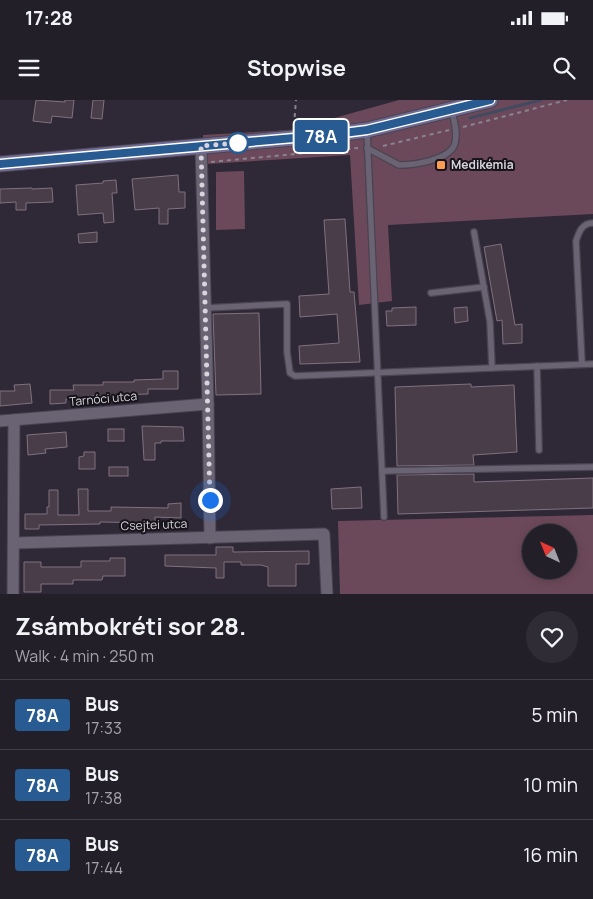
<!DOCTYPE html>
<meta charset="utf-8">
<style>
:root{--surface:#231f29;--page:#2f2c35;--text:#f1f3f6;--muted:#a3a2a8;--line:#403d46}
body{margin:0;font-family:Manrope,sans-serif;background:var(--page);color:var(--text);height:100vh;display:flex;flex-direction:column;font-size:19px;white-space:nowrap}
*{box-sizing:border-box;margin:0}
p{font-size:16px;color:var(--muted)}
.icon{flex:none;width:28px;height:28px;fill:none;stroke:currentColor;stroke-width:2;stroke-linecap:round;stroke-linejoin:round}
.map{position:relative;height:494px;overflow:hidden}
.sheet{display:flex;flex-direction:column;background:var(--surface);flex:1}
.sheet>*{flex:none}
.badge{padding:0 10px;border-radius:4px;font-size:18px;line-height:32px}
.needle{width:32px;rotate:317deg}
.tools{position:absolute;left:522px;top:424px;display:grid;gap:10px}
.tools a{display:grid;place-items:center;width:55px;height:55px;border-radius:50%;background:var(--surface);box-shadow:0 2px 12px #0003,0 0 0 1px var(--line);font-size:25px}
.you{position:absolute;width:25px;height:25px;margin:-12px;border:4px solid #fff;border-radius:50%;background:#1a73e8;box-shadow:0 0 0 8px #1a73e833}
.map>.badge{position:absolute;translate:-50% -50%;box-shadow:0 0 0 2px #fff}
.round{display:grid;place-items:center;flex:none;width:52px;height:52px;border-radius:26px;background:var(--page)}
.head{display:flex;align-items:center;justify-content:space-between;height:85px;padding:0 15px}
h1{font-size:24px;font-weight:700;line-height:38px}
ul{padding:0;list-style:none}
li{display:flex;align-items:center;gap:15px;height:70px;padding:0 15px;border-top:1px solid var(--line)}
li div{flex:1}
li b{display:block;font-size:19px}
li em{font-style:normal}
li .badge{min-width:55px;font-weight:700;text-align:center}
.status{display:flex;justify-content:space-between;align-items:center;height:35px;padding:0 25px;background:var(--surface);direction:ltr}
.status svg{height:14px;fill:currentColor}
header{display:flex;justify-content:space-between;align-items:center;height:65px;padding:0 15px;background:var(--surface);font-size:22px;font-weight:700}
.map>svg:first-child{display:block}
</style>
<div class="status"><b>17:28</b><svg viewBox="0 0 49 12"><path d="M0 12V9h3v3zM5 12V6h3v6zM10 12V3h3v9zM15 12V0h3v12zM26 1h20v11H26zM47 4h2v5h-2z"/></svg></div>
<header><svg class="icon" aria-label="menu" viewBox="0 0 24 24"><path d="M4 6h16M4 12h16M4 18h16"/></svg>Stopwise<svg class="icon" aria-label="search" viewBox="0 0 24 24"><circle cx="10" cy="10" r="6"/><path d="M15 15l6 6"/></svg></header>
<div class="map">
<svg width="593" height="494" viewBox="0 0 593 494">
<rect width="100%" height="100%" fill="#2f2937"/>
<g fill="#6c495a" fill-rule="evenodd">
<polygon points="399,0 593,0 593,114 388,125 392,201 359,205 350,55 207,64 204,59 203,35 291,30"/>
<polygon points="244,71 245,129 216,130 216,72"/>
<path d="M593,415V494H340L338,421ZM531,432H569V470H531Z"/>
</g>
<g fill="none" stroke-linecap="round" stroke-linejoin="round">
<polyline stroke="#424a5f" stroke-width="3" points="470,18 541,0"/>
</g>
<g fill="#4a3d4a" stroke="#80717f">
<polygon points="36,0 65,2 65,0 74,0 72,18 52,16 51,23 33,21"/>
<polygon points="93,0 104,0 102,19 91,18"/>
<polygon points="178,75 179,92 185,92 185,108 168,109 168,124 159,124 159,108 135,110 132,79"/>
<polygon points="116,80 117,93 112,93 114,122 104,123 103,113 78,115 76,85 103,83 103,81"/>
<polygon points="32,88 32,89 52,88 53,102 26,103 26,110 16,110 16,102 0,103 0,89"/>
<polygon points="345,119 350,192 354,192 360,262 300,264 299,246 339,243 337,214 300,217 299,196 329,194 324,120"/>
<polygon points="97,132 97,142 79,143 78,134"/>
<polygon points="501,144 515,225 522,224 522,243 503,244 502,220 497,221 484,147"/>
<polygon points="416,207 416,225 387,226 386,211 392,211 392,208"/>
<polygon points="467,207 468,221 455,223 454,208"/>
<polygon points="259,213 261,294 216,295 213,214"/>
<polygon points="163,271 178,271 178,289 148,289 148,294 88,296 88,299 66,299 66,303 50,304 50,290 74,290 73,285 103,285 103,282 134,282 134,280 163,279"/>
<polygon points="30,284 32,303 0,306 0,291 15,291 14,285"/>
<polygon points="471,284 471,287 514,285 517,352 473,355 474,365 397,366 395,287"/>
<polygon points="142,326 183,327 184,341 161,341 161,343 155,343 155,360 144,360"/>
<rect x="108" y="329" width="16" height="12"/>
<polygon points="66,332 67,347 45,349 46,353 28,355 27,335"/>
<polygon points="84,352 95,352 95,369 79,369 79,357 84,356"/>
<rect x="109" y="367" width="19" height="9"/>
<polygon points="474,374 474,382 593,378 593,408 398,414 397,375"/>
<polygon points="361,387 362,408 332,409 331,389"/>
<polygon points="78,389 88,389 88,411 111,411 111,407 168,408 168,404 181,403 181,418 155,417 155,423 100,422 100,424 39,425 39,429 25,429 25,414 47,414 47,407 49,407 49,390 58,390 58,415 79,415"/>
<polygon points="216,447 233,447 233,452 309,451 309,464 296,464 296,486 268,486 268,467 261,465 241,465 241,462 224,462 224,478 216,478 216,468 165,466 165,455 216,455"/>
<polygon points="110,458 125,458 125,476 103,476 102,480 73,480 73,484 41,484 41,492 24,492 24,462 41,462 41,467 81,467 81,461 110,461"/>
</g>
<g fill="none" stroke-linecap="round" stroke-linejoin="round">
<g stroke="#494450" stroke-width="8">
<g id="lane">
<polyline points="367,32 384,417"/>
<path d="M367,48L399,65C414,65 451,60 455,43C458,33 454,21 452,11"/>
<polyline points="474,132 490,222 492,268"/>
<polyline points="431,193 484,187"/>
<polyline points="205,208 287,204 287,252 290,273 295,276 593,264"/>
<path d="M582,264L576,141C579,132 582,123 593,123"/>
<polyline points="537,266 539,350"/>
<polyline points="382,371 593,367"/>
</g>
</g>
<g stroke="#494450" stroke-width="13">
<g id="street">
<polyline points="201,46 208,304 210,438"/>
<polyline points="0,321 208,304"/>
<polyline points="14,443 324,434 327,494"/>
<polyline points="13,494 14,320"/>
</g>
</g>
<g stroke="#494450" stroke-width="17">
<polyline id="secondary" points="0,64 328,35 367,30 490,0"/>
</g>
<g stroke="#89848f" stroke-width="2" stroke-dasharray="4 4" stroke-linecap="butt">
<polyline points="294,25 296,0"/>
<polyline points="463,27 567,0"/>
<polyline points="383,46 449,30"/>
<polyline points="211,62 358,48"/>
</g>
<use href="#lane" stroke="#6a6373" stroke-width="5.5"/>
<use href="#street" stroke="#6a6373" stroke-width="11"/>
<use href="#secondary" stroke="#706b94" stroke-width="15"/>
</g>
<g fill="none" stroke-linecap="round" stroke-linejoin="round">
<g stroke="#fff" stroke-width="11">
<polyline id="line" points="0,64 328,35 367,30 490,0"/>
</g>
<use href="#line" stroke="#275b91" stroke-width="8"/>
<polyline stroke="#d8d4dd" stroke-width="5" stroke-dasharray="0 9" points="210,400 201,46 238,43"/>
</g>
<circle fill="#fff" stroke="#275b91" stroke-width="2.5" cx="238" cy="43" r="10"/>
<rect fill="#fc9d52" stroke="#161319" stroke-width="2" x="436" y="60" width="10" height="10" rx="2.5"/>
<g text-anchor="middle" stroke-width="4" stroke-linejoin="round" paint-order="stroke">
<g font-size="12" font-weight="bold" fill="#d8d4dd" stroke="#161319" text-anchor="start">
<text x="451" y="69">Medikémia</text>
</g>
<g font-size="12" fill="#d8d4dd" stroke="#161319">
<text transform="translate(103 299) rotate(-5)" y="4">Tarnóci utca</text>
<text transform="translate(154 425) rotate(-2)" y="4">Csejtei utca</text>
</g>
</g>
</svg>
<div class="tools">
<a><svg class="needle" viewBox="-14 -14 28 28"><path d="M0-13l5 13h-10z" fill="#e53935"/><path d="M0 13l5-13h-10z" fill="#a3a2a8"/></svg></a>
</div>
<div class="you" style="left:210px;top:400px"></div>
<b class="badge" style="left:321px;top:36px;background:#275b91;color:#fff">78A</b>
</div>
<section class="sheet">
<div class="head"><div><h1>Zsámbokréti sor 28.</h1><p>Walk · 4 min · 250 m</p></div><a class="round"><svg class="icon" aria-label="heart" viewBox="0 0 24 24"><path d="M12 20l-8-8c-3-5 5-10 8-4 3-6 11-1 8 4z"/></svg></a></div>
<ul>
<li><span class="badge" style="background:#275b91;color:#fff">78A</span><div><b>Bus</b><p>17:33</p></div><em>5 min</em></li>
<li><span class="badge" style="background:#275b91;color:#fff">78A</span><div><b>Bus</b><p>17:38</p></div><em>10 min</em></li>
<li><span class="badge" style="background:#275b91;color:#fff">78A</span><div><b>Bus</b><p>17:44</p></div><em>16 min</em></li>
</ul>
</section>
